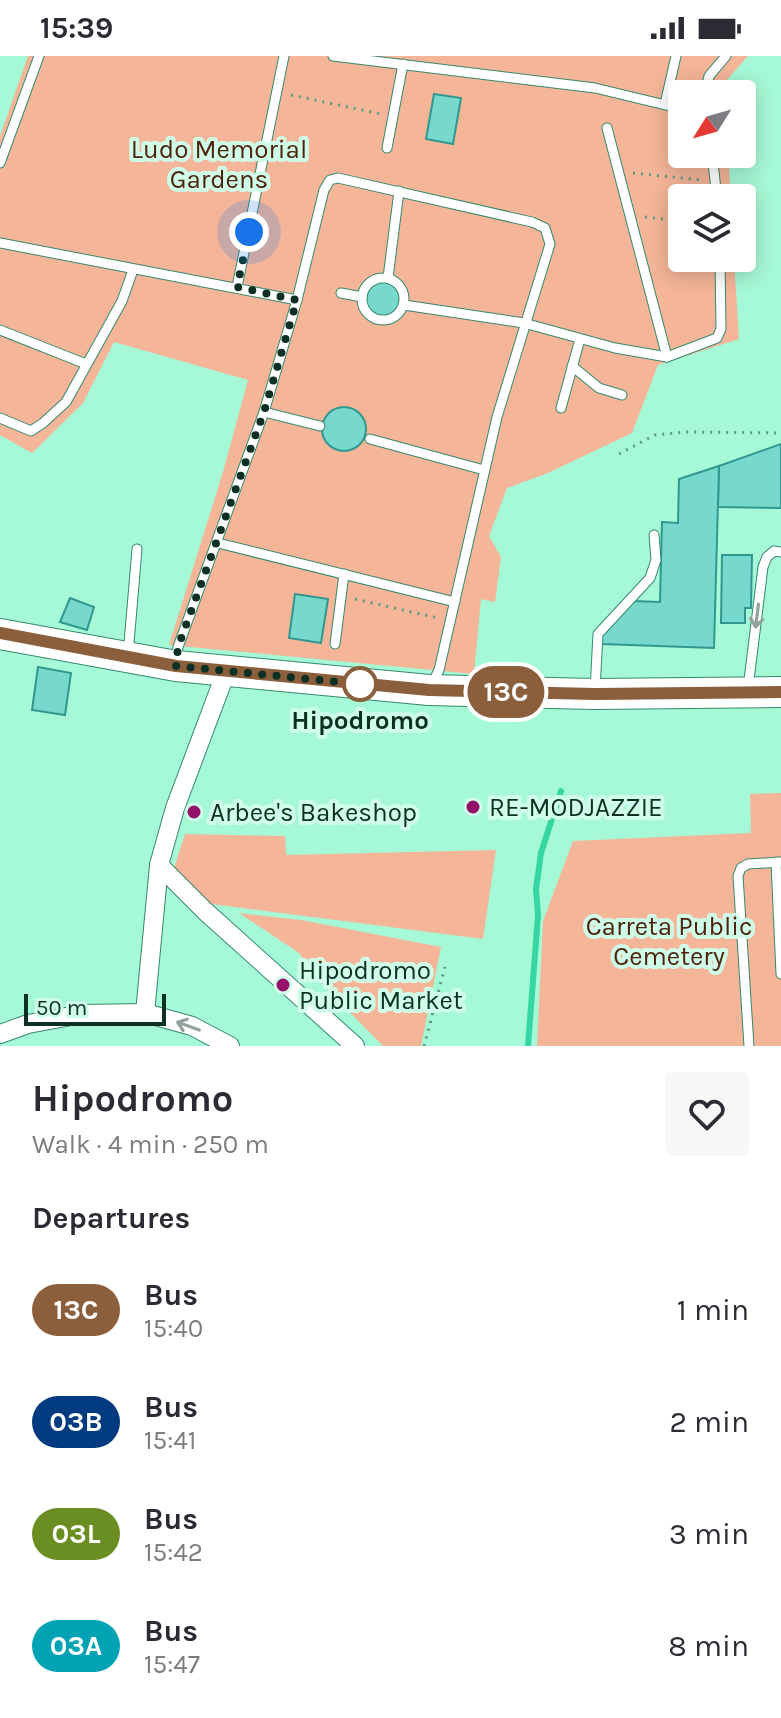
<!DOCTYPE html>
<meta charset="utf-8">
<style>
:root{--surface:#fff;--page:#f7f7f7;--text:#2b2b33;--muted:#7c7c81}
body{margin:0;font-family:Karla,sans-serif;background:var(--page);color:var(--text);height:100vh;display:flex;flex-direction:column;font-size:30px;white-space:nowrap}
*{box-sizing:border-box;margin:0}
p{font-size:26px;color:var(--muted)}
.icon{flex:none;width:44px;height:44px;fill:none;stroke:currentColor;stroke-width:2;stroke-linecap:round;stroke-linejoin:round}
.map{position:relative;height:990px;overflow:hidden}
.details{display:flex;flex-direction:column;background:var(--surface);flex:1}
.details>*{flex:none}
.badge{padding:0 16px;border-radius:26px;font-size:28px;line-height:52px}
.needle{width:52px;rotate:233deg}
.fabs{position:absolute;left:668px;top:24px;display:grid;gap:16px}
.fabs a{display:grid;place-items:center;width:88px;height:88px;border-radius:8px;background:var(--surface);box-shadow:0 4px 20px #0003;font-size:40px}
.scale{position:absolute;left:24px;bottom:20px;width:142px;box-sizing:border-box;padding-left:8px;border:4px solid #0c3023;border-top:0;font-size:22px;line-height:28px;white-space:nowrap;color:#0c3023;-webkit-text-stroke:6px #cffee9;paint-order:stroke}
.you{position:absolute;width:40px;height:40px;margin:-20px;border:6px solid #fff;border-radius:50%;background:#1a73e8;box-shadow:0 0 0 12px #1a73e833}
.map>.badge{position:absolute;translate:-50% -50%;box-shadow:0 0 0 4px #fff}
h2{padding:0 32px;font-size:30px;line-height:72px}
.round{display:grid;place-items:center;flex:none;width:84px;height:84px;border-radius:8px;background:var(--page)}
.overview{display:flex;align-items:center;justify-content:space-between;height:136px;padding:0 32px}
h1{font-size:38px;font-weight:700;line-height:60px}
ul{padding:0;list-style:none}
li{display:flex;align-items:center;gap:24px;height:112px;padding:0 32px}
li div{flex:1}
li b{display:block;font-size:30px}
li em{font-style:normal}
li .badge{min-width:88px;font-weight:700;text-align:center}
.status{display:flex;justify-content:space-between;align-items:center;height:56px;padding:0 40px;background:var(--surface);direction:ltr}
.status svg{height:22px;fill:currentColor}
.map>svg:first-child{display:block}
</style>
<div class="status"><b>15:39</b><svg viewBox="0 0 49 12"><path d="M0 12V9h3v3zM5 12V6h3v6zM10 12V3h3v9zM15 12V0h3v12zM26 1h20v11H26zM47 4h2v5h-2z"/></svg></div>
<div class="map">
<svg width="781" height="990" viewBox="0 0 781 990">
<rect width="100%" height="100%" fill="#a6f9d6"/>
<g fill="#f4b598">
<polygon points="28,0 748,0 724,27 725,38 682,38 682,98 728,98 731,142 682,142 682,202 734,202 739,283 658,309 632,377 548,417 507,432 489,480 501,501 495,546 481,543 474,618 169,589 223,416 248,324 114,286 83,347 32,397 0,379 0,80"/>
<polygon points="781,737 781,990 537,990 543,865 573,785 751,777 750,738"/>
<polygon points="185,778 285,780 286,799 496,794 483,883 211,848 173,815"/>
<polygon points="239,857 301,864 441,891 421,990 383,990 315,921 299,897"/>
</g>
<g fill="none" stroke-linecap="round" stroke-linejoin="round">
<polyline stroke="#35d6a1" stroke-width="6" points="528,990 538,859 536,833 541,797 561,735"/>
</g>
<g fill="#77d9ce" stroke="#30988e" stroke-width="2">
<polygon points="434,38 461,42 453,88 426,83"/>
<circle cx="383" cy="243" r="17"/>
<circle cx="344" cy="373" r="22"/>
<polygon points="781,388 781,452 718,451 719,410"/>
<polygon points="719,410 714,592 602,588 602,576 633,545 660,546 662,466 678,467 679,423"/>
<polygon points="722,499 752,499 751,552 745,552 745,567 721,567"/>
<polygon points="295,538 328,543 321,587 289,582"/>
<polygon points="70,542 94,551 87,574 60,566"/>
<polygon points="38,611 71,617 65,659 32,654"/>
</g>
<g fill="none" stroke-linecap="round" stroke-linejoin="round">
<g stroke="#36896b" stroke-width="11">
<g id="service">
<polyline points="333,0 595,32 682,53"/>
<polyline points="705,38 709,20 726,0"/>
<polyline points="665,48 676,0"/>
<polyline points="607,72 667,301"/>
<polyline points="387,92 403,8"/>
<polyline points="712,98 717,142"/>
<polyline points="0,107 39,0"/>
<polyline points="0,187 297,244"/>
<circle cx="383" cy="243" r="21"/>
<polyline points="388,222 399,135"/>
<polyline points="237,231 284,0"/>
<polyline points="341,237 362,241"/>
<polyline points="404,249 524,267 615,292 667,301 717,282 721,273 720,202"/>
<polyline points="0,274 86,308"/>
<polyline points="572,310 599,332 622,339"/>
<polyline points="561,352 580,283"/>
<polyline points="264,356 320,370"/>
<polyline points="0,362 31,375 43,367 66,346 122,245 133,214"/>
<polyline points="370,383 484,414"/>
<polyline points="218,487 455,546"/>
<polyline points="335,588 344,518"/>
<polyline points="128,599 137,493"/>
<polyline points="176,606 178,591 264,356 297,244 324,134 330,124 338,122 532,166 545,172 550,188 497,361 439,614 432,628"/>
<polyline points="748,632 763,511 767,501 774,495 781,496"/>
<polyline points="595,634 598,578 650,522 656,504 654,479"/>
<polyline points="776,806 781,918"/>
<polyline points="749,990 738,820 741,812 748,808 781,806"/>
</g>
</g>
<g stroke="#36896b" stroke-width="20">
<g id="minor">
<polyline points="159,809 205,855 355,990"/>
<polyline points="145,957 159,809 175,752 226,616"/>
<polyline points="0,978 28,968 82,958 145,957 192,970 230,990"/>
</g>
</g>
<g stroke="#36896b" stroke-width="32">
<polyline id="primary" points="0,578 176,610 429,634 595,638 781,636"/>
</g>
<g stroke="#5d9a81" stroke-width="3" stroke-dasharray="2 6" stroke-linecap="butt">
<polyline points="291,39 381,58"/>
<polyline points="633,117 701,124"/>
<polyline points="645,161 682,165"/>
<polyline points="619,398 655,379 685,376 781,377"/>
<polyline points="355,543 438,562"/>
<polyline points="424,990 445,911"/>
</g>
<use href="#service" stroke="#fff" stroke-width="9"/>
<use href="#minor" stroke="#fff" stroke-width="18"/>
<use href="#primary" stroke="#fff" stroke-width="30"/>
</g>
<defs><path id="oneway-shaft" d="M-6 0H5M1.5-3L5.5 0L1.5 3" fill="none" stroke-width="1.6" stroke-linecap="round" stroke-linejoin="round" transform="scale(2)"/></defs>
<g stroke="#92a29c">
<use href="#oneway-shaft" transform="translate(757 560) rotate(97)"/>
<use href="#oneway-shaft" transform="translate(188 970) rotate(-160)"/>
</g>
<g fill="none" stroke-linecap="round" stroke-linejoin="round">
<g stroke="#fff" stroke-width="18">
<polyline id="line" points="0,577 176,610 429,634 595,638 781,636"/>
</g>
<use href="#line" stroke="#8b5e3c" stroke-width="12"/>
<polyline stroke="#0c3023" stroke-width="8" stroke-dasharray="0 14.4" points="249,176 237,231 297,244 264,356 178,591 176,610 370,629 360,628"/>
</g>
<circle fill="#fff" stroke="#8b5e3c" stroke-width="4" cx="360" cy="628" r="16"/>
<g fill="#95126b" stroke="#cffee9" stroke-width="3">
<circle cx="473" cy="751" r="8"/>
<circle cx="194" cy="756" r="8"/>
<circle cx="283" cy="929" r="8"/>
</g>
<g text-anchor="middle" stroke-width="8" stroke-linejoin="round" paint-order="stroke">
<g font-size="26" fill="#4d230c" stroke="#cffee9">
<text x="219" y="102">Ludo Memorial<tspan x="219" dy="30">Gardens</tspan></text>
<text x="669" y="879">Carreta Public<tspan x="669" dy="30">Cemetery</tspan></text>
</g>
<g font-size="26" font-weight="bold" fill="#0c3023" stroke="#cffee9">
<text x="360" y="673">Hipodromo</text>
</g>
<g font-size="26" fill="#0c3023" stroke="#cffee9" text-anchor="start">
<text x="489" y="760">RE-MODJAZZIE</text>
<text x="210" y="765">Arbee's Bakeshop</text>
<text x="299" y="923">Hipodromo<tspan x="299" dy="30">Public Market</tspan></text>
</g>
</g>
</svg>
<div class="fabs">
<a><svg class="needle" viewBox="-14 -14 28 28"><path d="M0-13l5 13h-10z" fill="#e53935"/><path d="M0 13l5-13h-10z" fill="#7c7c81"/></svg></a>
<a><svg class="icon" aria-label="layers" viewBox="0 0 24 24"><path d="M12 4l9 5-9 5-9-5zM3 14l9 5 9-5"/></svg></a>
</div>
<div class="scale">50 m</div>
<div class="you" style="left:249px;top:176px"></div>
<b class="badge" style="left:506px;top:636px;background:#8b5e3c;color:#fff">13C</b>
</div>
<section class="details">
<div class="overview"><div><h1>Hipodromo</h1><p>Walk · 4 min · 250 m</p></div><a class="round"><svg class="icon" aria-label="heart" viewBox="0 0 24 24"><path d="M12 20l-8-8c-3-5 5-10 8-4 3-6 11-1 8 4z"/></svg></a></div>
<h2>Departures</h2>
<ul>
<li><span class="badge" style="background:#8b5e3c;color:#fff">13C</span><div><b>Bus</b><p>15:40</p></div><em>1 min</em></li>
<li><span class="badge" style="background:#003b80;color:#fff">03B</span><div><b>Bus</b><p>15:41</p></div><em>2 min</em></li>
<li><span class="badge" style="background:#6b8e23;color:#fff">03L</span><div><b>Bus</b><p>15:42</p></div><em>3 min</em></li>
<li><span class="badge" style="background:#00a3b4;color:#fff">03A</span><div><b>Bus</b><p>15:47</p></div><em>8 min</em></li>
</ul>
</section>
